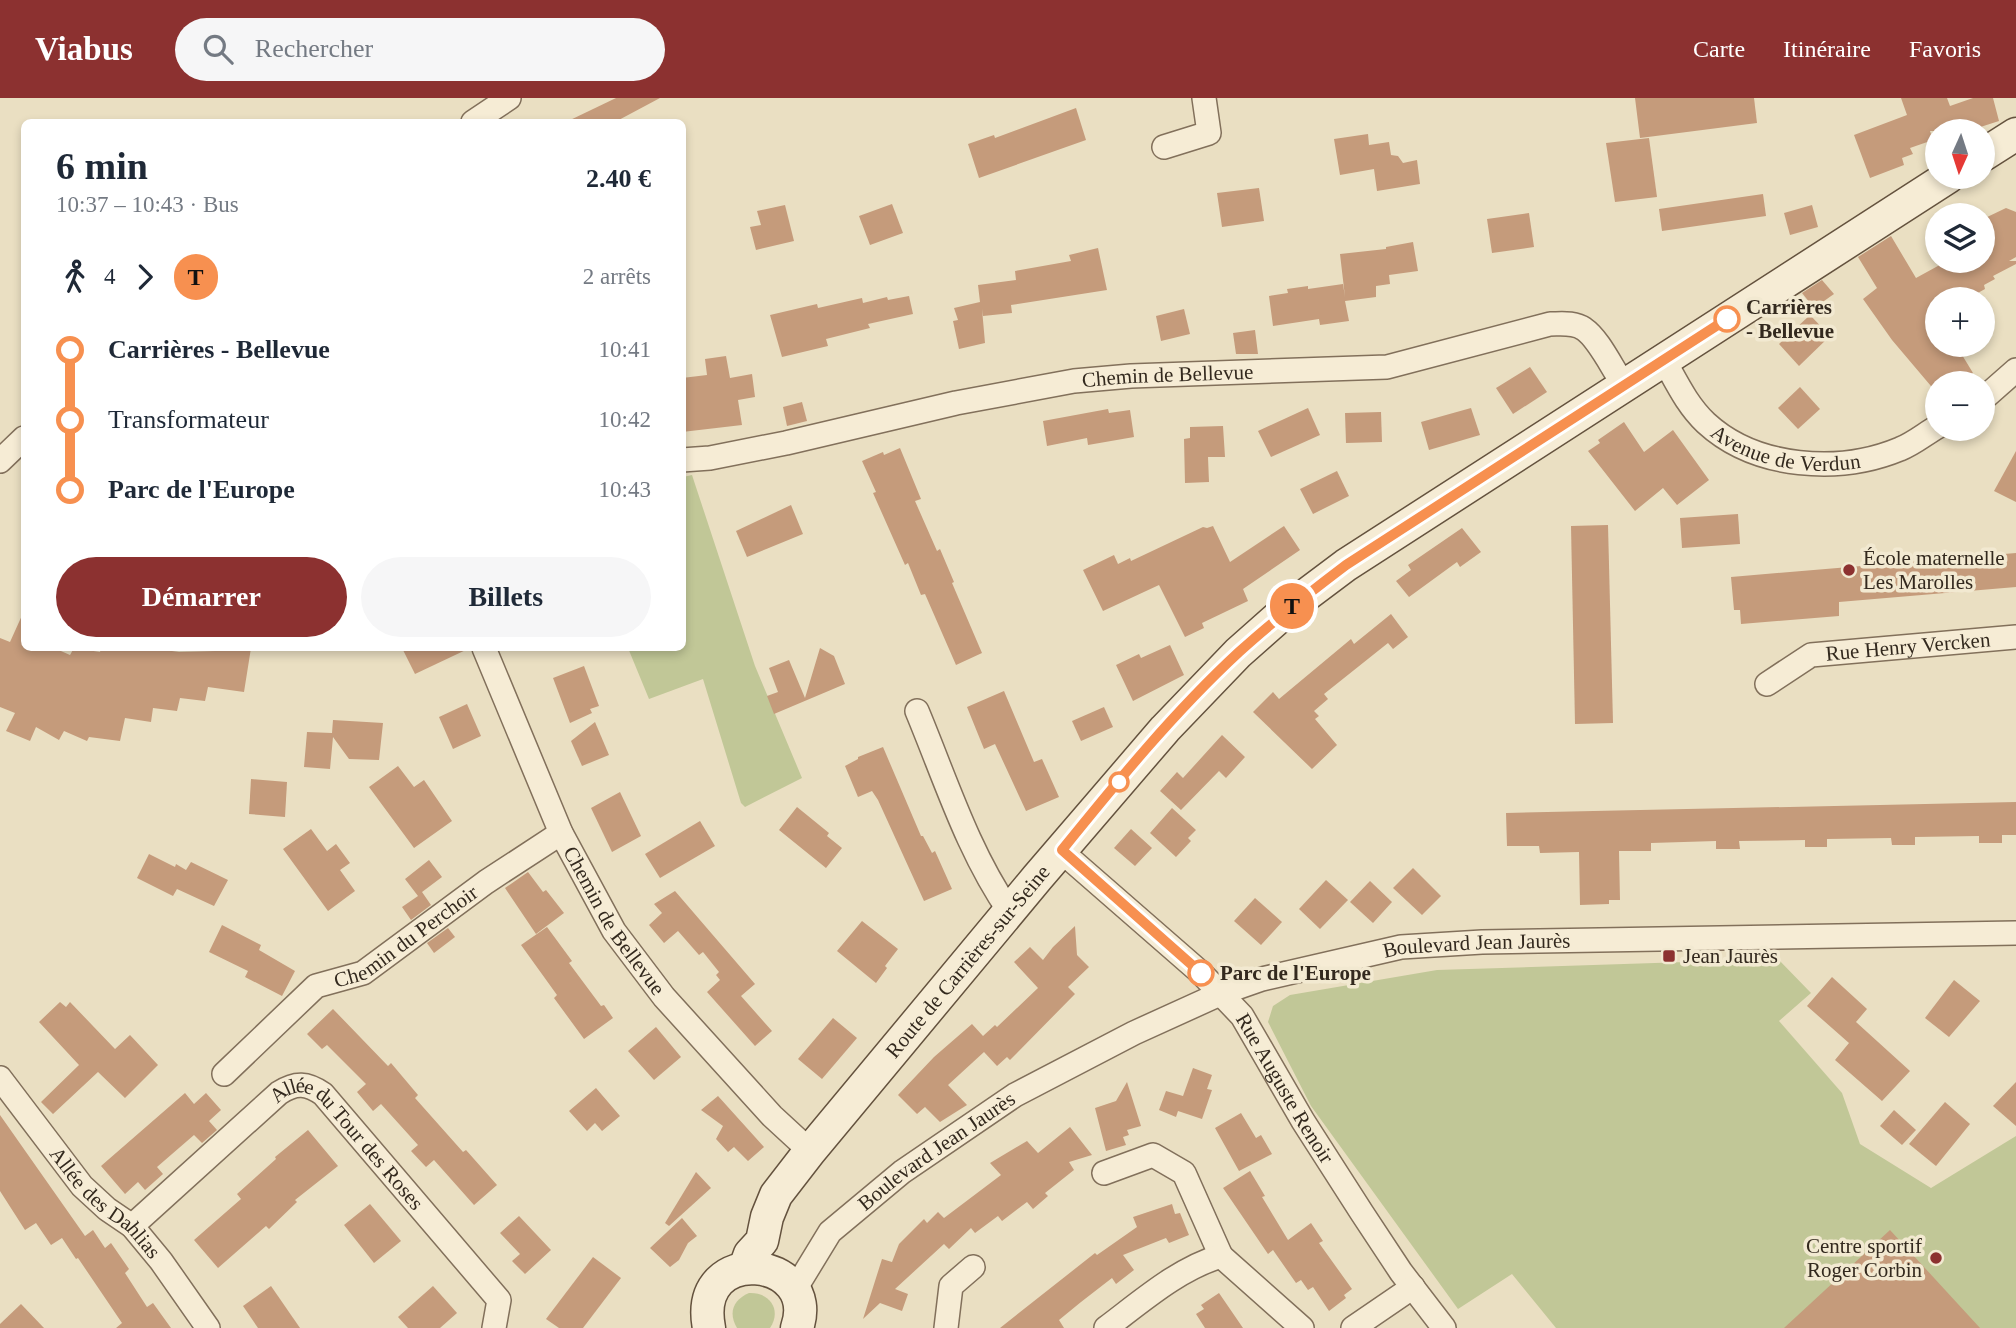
<!DOCTYPE html>
<html lang="fr">
<meta charset="utf-8">
<style>
:root{--surface:#fff;--page:#f6f6f7;--text:#1f2937;--muted:#747a83;--accent:#8c3130}
body{margin:0;font-family:"Times New Roman",serif;background:var(--page);color:var(--text);height:100vh;display:flex;flex-direction:column;font-size:26px;white-space:nowrap}
*{box-sizing:border-box;margin:0}
p{font-size:23px;color:var(--muted)}
.icon{flex:none;width:38px;height:38px;fill:none;stroke:currentColor;stroke-width:2;stroke-linecap:round;stroke-linejoin:round}
.map{position:relative;flex:1;overflow:hidden}
.panel{position:absolute;left:21px;top:21px;width:665px;height:532px;display:flex;flex-direction:column;background:var(--surface);border-radius:10px;box-shadow:0 4px 10px #0003}
.panel>*{flex:none}
.badge{padding:0 14px;border-radius:23px;font-size:24px;line-height:46px}
.needle{width:46px;rotate:183deg}
.controls{position:absolute;left:1925px;top:21px;display:grid;gap:14px}
.controls a{display:grid;place-items:center;width:70px;height:70px;border-radius:50%;background:var(--surface);box-shadow:0 4px 10px #0003;font-size:35px}
.map>.badge{position:absolute;translate:-50% -50%;box-shadow:0 0 0 4px #fff}
.legs{display:flex;align-items:center;gap:10px;height:77px;padding:0 35px;font-size:23px}
.legs p{margin-inline-start:auto}
.head{display:flex;align-items:center;justify-content:space-between;height:119px;padding:0 35px}
h1{font-size:38px;font-weight:800;line-height:52px}
.primary-button{display:flex;gap:14px;margin-top:auto;padding:14px 35px}
.primary-button a{flex:1;height:80px;border-radius:42px;background:var(--accent);color:#fff;font-size:28px;font-weight:800;line-height:80px;text-align:center}
.primary-button a+a{background:var(--page);color:var(--text)}
ul{padding:0 35px;list-style:none}
li{display:flex;align-items:center;gap:24px;height:70px;font-size:26px}
li i{display:grid;place-items:center;width:10px;height:100%;margin:0 9px;background:currentColor}
li i::after{content:'';width:18px;height:18px;margin:-9px;border:5px solid;border-radius:50%;background:var(--surface)}
li p{margin-inline-start:auto}
li:first-child i{background:linear-gradient(#0000 50%,currentColor 0)}
li:last-child i{background:linear-gradient(currentColor 50%,#0000 0)}
header{display:flex;align-items:center;gap:42px;box-sizing:border-box;height:98px;padding:0 35px;background:var(--accent);color:#fff}
header strong{font-size:33px}
nav{display:flex;gap:38px;margin-inline-start:auto;font-size:24px}
.search{width:490px;height:63px;background:var(--page);display:flex;align-items:center;gap:18px;box-sizing:border-box;padding:0 24px;border-radius:38px;color:var(--muted);font-size:26px}
.map>svg:first-child{display:block}
</style>
<header>
<strong>Viabus</strong>
<div class="search"><svg class="icon" aria-label="search" viewBox="0 0 24 24"><circle cx="10" cy="10" r="6"/><path d="M15 15l6 6"/></svg>Rechercher</div>
<nav><a>Carte</a><a>Itinéraire</a><a>Favoris</a></nav>
</header>
<div class="map">
<svg width="2016" height="1230" viewBox="0 0 2016 1230">
<rect width="100%" height="100%" fill="#eadfc2"/>
<g fill="#c1c797">
<polygon points="692,377 755,568 802,680 745,709 741,705 703,581 649,601 628,550 682,550 683,379"/>
<polygon points="1778,861 1811,895 1779,923 1842,995 1860,1046 1931,1090 2016,1038 2016,1230 1556,1230 1512,1176 1458,1211 1311,1008 1268,924 1273,908 1290,897 1437,872"/>
<path d="M749,1195C770,1194 782,1212 770,1230H737C728,1215 733,1202 749,1195Z"/>
</g>
<g fill="#c59b7b">
<polygon points="616,0 660,0 615,24 566,24"/>
<polygon points="1635,0 1754,0 1757,25 1640,40"/>
<polygon points="1901,0 1947,0 1950,8 1973,0 1993,0 1999,23 1968,33 1930,33 1933,42 1910,50 1913,56 1902,60 1904,67 1870,80 1854,37 1907,17"/>
<polygon points="1076,10 1086,42 979,80 968,46 994,37 995,40"/>
<polygon points="1368,36 1369,47 1389,44 1391,57 1398,58 1403,65 1417,62 1420,86 1377,93 1374,71 1340,77 1334,41"/>
<polygon points="1649,40 1657,99 1615,104 1606,45"/>
<polygon points="1259,90 1264,123 1222,129 1217,95"/>
<polygon points="1763,96 1766,118 1662,133 1659,111"/>
<polygon points="892,106 903,135 870,147 859,118"/>
<polygon points="785,107 794,143 756,152 750,129 761,127 757,113"/>
<polygon points="1812,107 1818,129 1790,137 1784,115"/>
<polygon points="2006,110 2016,114 2016,159 2009,163 2016,163 2016,166 1993,178 1995,181 1984,187 1985,191 1967,201 1937,201 1937,247 1956,247 1973,275 1953,285 1937,285 1936,294 1892,242 1863,201 1877,190 1858,159 1891,138 1916,180 1947,163 1983,163 1983,121"/>
<polygon points="1529,115 1534,149 1492,155 1487,121"/>
<polygon points="1413,144 1418,173 1389,177 1390,186 1376,188 1376,199 1345,203 1349,223 1320,227 1319,221 1273,228 1269,198 1288,195 1287,191 1308,188 1308,191 1343,186 1345,199 1340,156 1386,151 1386,149"/>
<polygon points="1098,150 1107,192 1011,207 1012,215 983,218 982,211 985,245 959,251 953,223 958,222 954,210 980,204 978,187 1016,182 1015,173 1071,163 1069,157"/>
<polygon points="1822,182 1834,196 1814,210 1802,195"/>
<polygon points="909,198 913,216 868,226 870,230 826,241 828,248 782,259 770,217 817,206 818,210 862,200 863,205 887,199 888,202"/>
<polygon points="1184,211 1190,236 1161,243 1156,218"/>
<polygon points="1810,217 1830,238 1799,268 1779,246"/>
<polygon points="1255,232 1258,256 1236,256 1233,235"/>
<polygon points="726,258 730,280 752,276 755,299 738,302 742,327 682,334 682,280 707,277 705,261"/>
<polygon points="1530,269 1547,294 1513,316 1496,290"/>
<polygon points="1800,289 1820,311 1798,331 1778,310"/>
<polygon points="802,304 807,323 787,328 783,309"/>
<polygon points="1308,310 1320,337 1271,359 1258,333"/>
<polygon points="1471,310 1480,337 1429,352 1421,324"/>
<polygon points="1108,311 1109,315 1130,312 1134,339 1088,347 1087,340 1047,348 1043,323"/>
<polygon points="1381,314 1382,344 1346,345 1345,315"/>
<polygon points="1624,324 1644,354 1673,332 1709,382 1677,407 1663,390 1635,413 1588,353 1600,345 1598,342"/>
<polygon points="1223,328 1225,359 1208,359 1209,384 1185,385 1184,341 1190,340 1190,329"/>
<polygon points="900,350 921,401 915,403 937,453 940,451 954,484 952,485 982,555 956,567 925,496 921,497 908,465 905,467 873,395 876,394 862,363 883,354 884,357"/>
<polygon points="2016,353 2016,404 1994,393"/>
<polygon points="1337,373 1349,398 1313,416 1300,391"/>
<polygon points="791,407 803,436 747,459 736,433"/>
<polygon points="1738,416 1740,446 1682,450 1680,420"/>
<polygon points="1608,427 1613,625 1575,626 1571,428"/>
<polygon points="1213,428 1230,464 1284,428 1300,452 1243,491 1248,503 1202,525 1204,530 1185,539 1159,487 1103,513 1083,472 1114,457 1118,466 1130,460 1131,463 1203,429 1207,430"/>
<polygon points="1462,430 1481,454 1460,469 1457,464 1409,499 1396,483 1411,472 1408,467"/>
<polygon points="2016,455 2016,489 1839,504 1839,518 1741,526 1740,512 1734,512 1731,479"/>
<polygon points="24,513 24,550 54,550 70,557 74,550 100,554 101,550 151,550 179,554 215,553 215,550 251,550 244,594 208,589 205,603 180,600 177,613 153,610 151,624 125,620 120,643 89,639 87,643 64,633 59,642 36,629 30,643 6,633 15,615 0,609 0,540 10,544"/>
<polygon points="1391,516 1408,539 1393,551 1388,545 1324,596 1328,601 1314,613 1319,618 1315,621 1337,647 1312,671 1253,614 1273,594 1279,601 1351,541 1354,546"/>
<polygon points="1170,547 1184,577 1133,603 1116,567 1139,556 1141,560"/>
<polygon points="402,550 470,550 415,576"/>
<polygon points="820,550 834,558 845,586 774,616 767,598 778,594 769,570 789,562 805,600"/>
<polygon points="584,568 599,608 590,611 592,615 570,625 553,580"/>
<polygon points="1004,593 1034,664 1042,661 1059,699 1026,713 995,646 984,651 967,609"/>
<polygon points="467,606 481,638 453,651 439,619"/>
<polygon points="1104,609 1113,629 1081,643 1072,623"/>
<polygon points="333,622 383,625 379,662 349,661 333,639 330,671 304,669 307,634 332,635"/>
<polygon points="595,624 609,657 582,668 571,643"/>
<polygon points="1222,637 1245,659 1226,680 1219,673 1181,712 1160,693 1177,674 1183,680"/>
<polygon points="883,649 921,738 923,738 932,755 935,753 952,791 924,803 878,702 872,693 858,699 845,668 858,661 858,659"/>
<polygon points="398,668 414,689 424,682 452,723 414,750 369,689"/>
<polygon points="251,681 287,684 285,719 249,716"/>
<polygon points="620,694 641,738 612,754 591,710"/>
<polygon points="2016,704 2016,737 2002,737 2002,745 1979,745 1979,738 1915,739 1915,747 1892,747 1891,740 1827,741 1827,749 1805,749 1805,742 1739,743 1740,751 1716,751 1716,743 1651,745 1651,753 1619,753 1620,802 1609,802 1609,806 1580,807 1579,754 1540,755 1539,748 1507,748 1506,715"/>
<polygon points="797,709 829,735 827,738 842,750 826,770 779,732"/>
<polygon points="1172,710 1196,732 1188,740 1191,743 1176,759 1150,735"/>
<polygon points="700,723 715,748 660,780 645,756"/>
<polygon points="311,731 327,753 336,746 350,765 340,772 355,793 328,813 283,751"/>
<polygon points="1131,731 1152,750 1135,768 1114,750"/>
<polygon points="149,756 175,769 176,766 186,772 191,764 228,782 214,808 177,791 173,798 137,780"/>
<polygon points="429,762 442,779 422,794 431,807 411,822 402,809 418,798 405,781"/>
<polygon points="1413,770 1441,798 1422,817 1393,790"/>
<polygon points="528,774 543,794 546,792 564,815 536,836 505,790"/>
<polygon points="1326,782 1348,802 1320,831 1299,811"/>
<polygon points="1370,783 1392,804 1373,825 1350,804"/>
<polygon points="675,793 755,886 741,898 772,933 755,948 707,894 720,882 716,877 719,874 703,854 699,857 678,833 664,845 649,827 662,815 654,806"/>
<polygon points="1255,800 1282,824 1261,847 1234,823"/>
<polygon points="862,823 898,851 885,868 887,870 876,885 837,853"/>
<polygon points="222,827 261,847 259,852 295,873 282,898 245,879 248,873 209,854"/>
<polygon points="1075,828 1077,857 1089,869 1068,889 1075,896 1010,962 1007,959 997,968 984,954 948,987 967,1007 940,1024 925,1009 917,1016 898,997 934,959 972,926 983,938 995,927 997,929 1038,890 1014,864 1030,849 1043,862 1053,849"/>
<polygon points="547,829 572,863 569,865 601,908 604,907 613,920 584,941 554,900 557,897 521,847"/>
<polygon points="448,830 455,839 434,855 427,845"/>
<polygon points="1832,879 1867,911 1856,924 1910,973 1882,1003 1835,962 1849,945 1807,908"/>
<polygon points="1954,882 1980,903 1949,939 1925,920"/>
<polygon points="60,904 66,909 70,904 115,951 130,937 158,967 125,1000 98,974 53,1016 41,1004 79,967 39,924"/>
<polygon points="333,911 388,968 391,965 418,997 415,1000 463,1054 466,1052 497,1087 474,1107 434,1062 426,1069 411,1053 418,1047 381,1006 373,1013 357,994 366,986 327,947 322,951 307,936"/>
<polygon points="833,920 857,940 822,981 798,961"/>
<polygon points="656,929 681,959 654,982 628,953"/>
<polygon points="1193,970 1212,977 1207,991 1212,992 1202,1021 1178,1013 1176,1019 1159,1012 1166,993 1183,998"/>
<polygon points="1127,984 1141,1028 1127,1032 1129,1037 1123,1039 1126,1047 1106,1053 1095,1010 1116,1003"/>
<polygon points="2016,984 2016,1028 1993,1008"/>
<polygon points="596,990 620,1018 602,1033 595,1025 587,1033 569,1013"/>
<polygon points="185,995 194,1006 206,995 221,1012 209,1023 217,1032 202,1045 194,1037 157,1069 163,1076 145,1092 138,1084 125,1096 101,1068"/>
<polygon points="718,998 764,1049 748,1063 734,1049 728,1054 716,1041 723,1028 701,1012"/>
<polygon points="1945,1004 1970,1026 1936,1068 1909,1046"/>
<polygon points="1894,1012 1916,1032 1902,1047 1880,1028"/>
<polygon points="1241,1015 1256,1040 1261,1037 1272,1056 1239,1073 1215,1030"/>
<polygon points="0,1017 85,1138 93,1132 105,1150 111,1145 129,1171 125,1175 147,1209 153,1205 171,1230 116,1230 122,1225 78,1160 76,1161 62,1140 51,1147 36,1125 25,1132 0,1093"/>
<polygon points="1070,1029 1092,1057 1069,1064 1074,1072 1045,1095 1048,1098 1033,1111 1027,1104 1002,1123 998,1118 975,1135 971,1130 949,1151 944,1146 895,1191 908,1196 902,1213 880,1205 863,1221 882,1161 892,1164 899,1146 924,1121 927,1125 938,1114 944,1120 1001,1077 990,1065 1027,1043 1038,1055"/>
<polygon points="308,1032 338,1068 295,1102 297,1104 269,1131 266,1128 218,1170 194,1142 241,1101 237,1096 276,1061 275,1059"/>
<polygon points="1250,1073 1265,1098 1262,1099 1288,1142 1311,1125 1323,1143 1319,1145 1352,1191 1344,1197 1346,1200 1329,1213 1313,1189 1308,1192 1301,1182 1296,1185 1273,1152 1268,1156 1223,1090"/>
<polygon points="696,1074 711,1090 669,1128 665,1125"/>
<polygon points="370,1106 401,1143 374,1165 344,1127"/>
<polygon points="1172,1106 1175,1116 1180,1115 1189,1137 1169,1145 1166,1140 1123,1157 1134,1172 1116,1186 1112,1180 1081,1204 1059,1222 1064,1230 1000,1230 1095,1155 1097,1157 1137,1129 1133,1119"/>
<polygon points="519,1118 551,1152 525,1176 512,1163 520,1156 500,1135"/>
<polygon points="682,1120 697,1138 688,1145 679,1162 670,1169 650,1150"/>
<polygon points="1890,1132 1980,1230 1784,1230"/>
<polygon points="593,1159 621,1180 583,1230 559,1230 546,1221"/>
<polygon points="271,1188 300,1230 258,1230 243,1208"/>
<polygon points="433,1188 457,1215 440,1230 408,1230 398,1219"/>
<polygon points="1219,1195 1243,1230 1205,1230 1196,1216 1204,1211 1201,1207"/>
<polygon points="21,1206 44,1230 0,1230 0,1226"/>
</g>
<g fill="none" stroke-linecap="round" stroke-linejoin="round">
<g stroke="#82705b" stroke-width="26">
<g id="street">
<polyline points="473,24 509,0"/>
<polyline points="1164,49 1209,35 1204,0"/>
<path id="s1" d="M1664,262C1677,285 1687,307 1706,325C1756,371 1840,376 1900,351C1913,346 1925,336 1937,329"/>
<polyline points="1983,301 2016,272"/>
<path id="s2" d="M682,362L710,360L786,345L956,305L1074,283L1131,278L1387,269L1550,226C1561,226 1574,224 1584,231C1599,241 1613,272 1624,287"/>
<polyline points="0,363 24,340"/>
<path id="s3" d="M484,550L561,735L614,833L664,899L772,1018L810,1053"/>
<path id="s4" d="M1767,586L1811,557L2016,539"/>
<path d="M917,613C945,680 968,754 1010,814"/>
<path id="s5" d="M1061,753L1201,875L1242,918L1303,1023L1362,1115L1401,1174L1444,1230"/>
<path id="s6" d="M224,976L316,888L363,875L486,784L561,735"/>
<path id="s7" d="M0,980L82,1088L107,1111L132,1128L161,1163L208,1230"/>
<polyline points="1104,1075 1153,1057 1184,1075 1221,1158"/>
<path id="s8" d="M132,1128L279,995C296,984 307,985 323,996L499,1202L494,1230"/>
<path id="s9" d="M794,1193L830,1134L902,1074L1015,997L1134,935L1222,895L1262,881L1401,849L1482,844L2016,835"/>
<polyline points="946,1230 951,1188 973,1169"/>
<path d="M1106,1230C1142,1203 1178,1171 1221,1158L1302,1230"/>
<polyline points="1353,1230 1413,1189"/>
</g>
</g>
<g stroke="#64523e" stroke-width="35">
<g id="secondary">
<polyline points="1983,57 2016,36"/>
<path id="s10" d="M745,1170L750,1156L762,1143L767,1119L776,1097L810,1053L1037,780L1165,631L1238,555L1290,509L1346,467L1948,79"/>
<path d="M709,1230C692,1143 822,1158 797,1230"/>
</g>
</g>
<use href="#street" stroke="#f6ecd5" stroke-width="23"/>
<use href="#secondary" stroke="#f6ecd5" stroke-width="32"/>
</g>
<g fill="none" stroke-linecap="round" stroke-linejoin="round">
<g stroke="#fff" stroke-width="16">
<path id="line-1" d="M1201,875L1062,752C1117,684 1174,614 1239,554C1273,523 1309,495 1346,467L1727,221"/>
</g>
<use href="#line-1" stroke="#f79050" stroke-width="10"/>
</g>
<g fill="#fff" stroke="#f79050" stroke-width="3.5">
<circle cx="1727" cy="221" r="12"/>
<circle cx="1119" cy="684" r="9"/>
<circle cx="1201" cy="875" r="12"/>
</g>
<g fill="#8c3130" stroke="#f2e9d1" stroke-width="2.5">
<circle cx="1849" cy="472" r="7"/>
<rect x="1662" y="851" width="14" height="14" rx="3.5"/>
<circle cx="1936" cy="1160" r="7"/>
</g>
<g text-anchor="middle" stroke-width="7" stroke-linejoin="round" paint-order="stroke">
<g font-size="21" font-weight="bold" fill="#33291e" stroke="#f2e9d1" text-anchor="start">
<text x="1746" y="216">Carrières<tspan x="1746" dy="24">- Bellevue</tspan></text>
<text x="1220" y="882">Parc de l'Europe</text>
</g>
<g font-size="21" fill="#33291e" stroke="#f2e9d1">
<text dy="7" stroke="none"><textPath href="#s2" startOffset="494">Chemin de Bellevue</textPath></text>
<text dy="7" stroke="none"><textPath href="#s1" startOffset="163">Avenue de Verdun</textPath></text>
<text dy="7" stroke="none"><textPath href="#s4" startOffset="150">Rue Henry Vercken</textPath></text>
<text dy="7" stroke="none"><textPath href="#s3" startOffset="303">Chemin de Bellevue</textPath></text>
<text dy="7" stroke="none"><textPath href="#s6" startOffset="231">Chemin du Perchoir</textPath></text>
<text dy="7" stroke="none"><textPath href="#s9" startOffset="791">Boulevard Jean Jaurès</textPath></text>
<text dy="7" stroke="none"><textPath href="#s10" startOffset="383">Route de Carrières-sur-Seine</textPath></text>
<text dy="7" stroke="none"><textPath href="#s5" startOffset="329">Rue Auguste Renoir</textPath></text>
<text dy="7" stroke="none"><textPath href="#s9" startOffset="203">Boulevard Jean Jaurès</textPath></text>
<text dy="7" stroke="none"><textPath href="#s8" startOffset="292">Allée du Tour des Roses</textPath></text>
<text dy="7" stroke="none"><textPath href="#s7" startOffset="164">Allée des Dahlias</textPath></text>
</g>
<g font-size="21" fill="#33291e" stroke="#f2e9d1" text-anchor="start">
<text x="1863" y="467">École maternelle<tspan x="1863" dy="24">Les Marolles</tspan></text>
<text x="1683" y="865">Jean Jaurès</text>
<text x="1922" y="1155" text-anchor="end">Centre sportif<tspan x="1922" dy="24">Roger Corbin</tspan></text>
</g>
</g>
</svg>
<div class="controls">
<a><svg class="needle" viewBox="-14 -14 28 28"><path d="M0-13l5 13h-10z" fill="#e53935"/><path d="M0 13l5-13h-10z" fill="#747a83"/></svg></a>
<a><svg class="icon" aria-label="layers" viewBox="0 0 24 24"><path d="M12 4l9 5-9 5-9-5zM3 14l9 5 9-5"/></svg></a>
<a>+</a>
<a>−</a>
</div>
<b class="badge" style="left:1292px;top:508px;background:#f79050;color:#111">T</b>
<section class="panel">
<div class="head"><div><h1>6 min</h1><p>10:37 – 10:43 · Bus</p></div><b>2.40 €</b></div>
<div class="legs"><svg class="icon" aria-label="walk" viewBox="0 0 24 24"><circle cx="13" cy="4" r="2"/><path d="M13 8l-2 6 4 7M11 14l-3 7M7 12l3-4h3l4 4"/></svg>4<svg class="icon" aria-label="forward" viewBox="0 0 24 24"><path d="M9 5l7 7-7 7"/></svg><b class="badge" style="background:#f79050;color:#111">T</b><p>2 arrêts</p></div>
<ul>
<li><i style="color:#f79050"></i><b>Carrières - Bellevue</b><p>10:41</p></li>
<li><i style="color:#f79050"></i><span>Transformateur</span><p>10:42</p></li>
<li><i style="color:#f79050"></i><b>Parc de l'Europe</b><p>10:43</p></li>
</ul>
<div class="primary-button"><a>Démarrer</a><a>Billets</a></div>
</section>
</div>
